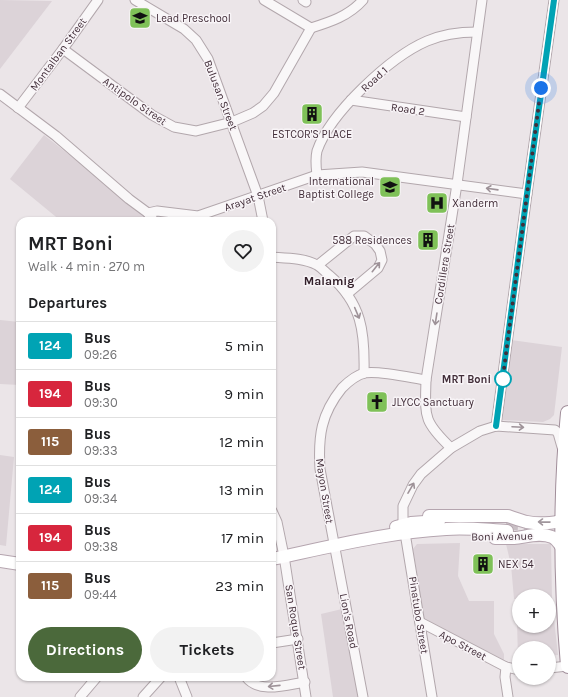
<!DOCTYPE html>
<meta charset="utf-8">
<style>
:root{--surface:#fff;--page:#f2f2f2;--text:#202124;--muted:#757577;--line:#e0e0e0;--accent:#4b693b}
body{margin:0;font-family:Karla,sans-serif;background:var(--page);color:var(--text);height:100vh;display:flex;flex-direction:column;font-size:15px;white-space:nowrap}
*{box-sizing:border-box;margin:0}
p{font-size:13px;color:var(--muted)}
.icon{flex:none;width:22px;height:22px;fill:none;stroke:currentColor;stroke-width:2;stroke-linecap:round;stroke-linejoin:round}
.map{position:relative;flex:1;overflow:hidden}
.details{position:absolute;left:16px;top:217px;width:260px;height:464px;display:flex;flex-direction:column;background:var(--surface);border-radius:12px;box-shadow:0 1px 3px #0004}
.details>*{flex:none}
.badge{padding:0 8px;border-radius:3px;font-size:14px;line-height:26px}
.fabs{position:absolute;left:512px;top:589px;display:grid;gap:8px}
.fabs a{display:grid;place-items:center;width:44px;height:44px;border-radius:50%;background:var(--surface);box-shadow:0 1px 3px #0004;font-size:20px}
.you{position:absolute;width:20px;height:20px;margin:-10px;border:3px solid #fff;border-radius:50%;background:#1a73e8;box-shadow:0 0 0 6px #1a73e833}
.map>.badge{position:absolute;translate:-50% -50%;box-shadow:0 0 0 2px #fff}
h2{padding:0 12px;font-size:15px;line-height:36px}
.round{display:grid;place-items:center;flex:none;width:42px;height:42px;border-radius:21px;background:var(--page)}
.summary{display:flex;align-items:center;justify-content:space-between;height:68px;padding:0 12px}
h1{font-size:19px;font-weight:700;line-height:30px}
.primary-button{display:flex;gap:8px;margin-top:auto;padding:8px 12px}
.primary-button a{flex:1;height:46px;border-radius:24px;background:var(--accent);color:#fff;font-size:16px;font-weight:700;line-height:46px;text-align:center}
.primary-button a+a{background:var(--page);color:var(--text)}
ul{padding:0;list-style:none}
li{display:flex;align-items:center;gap:12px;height:48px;padding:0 12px;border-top:1px solid var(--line)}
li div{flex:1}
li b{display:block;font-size:15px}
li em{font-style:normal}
li .badge{min-width:44px;font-weight:700;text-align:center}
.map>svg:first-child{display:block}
</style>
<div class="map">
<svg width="568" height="697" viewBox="0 0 568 697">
<rect width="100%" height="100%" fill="#ebe5e8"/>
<g fill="#dcd3d8">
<polygon points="0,0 52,1 0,69"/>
<polygon points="44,135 146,215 145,221 61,221 10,179"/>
<polygon points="0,320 20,322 20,385 0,384"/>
<polygon points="511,340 562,347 554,415 550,419 543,422 501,420"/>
<polygon points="0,455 14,457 6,546 0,545"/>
<polygon points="460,543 458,576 469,601 494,601 494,634 504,654 504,660 452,634 424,618 413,549 417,544"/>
<polygon points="506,544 551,544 552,598 549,598 549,596 519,596 519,599 514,599 511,565"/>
<polygon points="342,609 355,680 358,697 333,697 321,614"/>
<polygon points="549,619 554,619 558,655 549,656 549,648 519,648 518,659 517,622 519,622 519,626 549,626"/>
</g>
<polygon fill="#c7cdd4" points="150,212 189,218 184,221 153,221"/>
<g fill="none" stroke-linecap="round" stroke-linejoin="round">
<polyline stroke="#c9c0c5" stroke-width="12" stroke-dasharray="12 6" stroke-linecap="butt" points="506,524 529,525"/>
<g stroke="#b2a7ac" stroke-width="11">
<g id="minor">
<polyline points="135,0 184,29 196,40 208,59 258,196 263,221"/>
<polyline points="264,0 311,28"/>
<polyline points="303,0 306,2"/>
<path d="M311,28C330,22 349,16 363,0"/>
<polyline points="63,49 152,115 174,127 196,131 232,122 253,113 263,106 274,93 311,28"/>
<polyline points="0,94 56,136 129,199 148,213 154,221"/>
<polyline points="351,100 466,117"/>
<polyline points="18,108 63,49 98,0"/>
<path d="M317,175C316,167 315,160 317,151C330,113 390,57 427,41C443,34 460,32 477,32"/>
<polyline points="148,213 157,211 198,216 317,175 362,172 527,194"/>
<path d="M272,257C286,258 304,258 317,265C322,268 325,272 329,275C362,303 365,332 364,373"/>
<polyline points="318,265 354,236 364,236 375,244 380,251 382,260 378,268 347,294"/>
<polyline points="496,426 527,194 554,0"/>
<path d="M451,448C423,421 425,417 426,380L457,184L482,0"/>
<polyline points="272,511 277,522 284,556 306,697"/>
<polyline points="403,525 403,506 413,485 421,474 451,448 480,431 496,426 555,430 558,433 562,447"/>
<polyline points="405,533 432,697"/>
<polyline points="420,622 506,667 519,670"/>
<polyline points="272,643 298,639"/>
<polyline points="506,667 505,677 508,697"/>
<polyline points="549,668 568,666"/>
<polyline points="179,677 187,697"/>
<path d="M246,677C259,694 286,685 305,682"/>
<polyline points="80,697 97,677"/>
<polyline points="143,697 161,677"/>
<path d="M363,697L320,469C318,436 321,414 342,388C348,382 356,375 365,373C377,370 412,378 426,380"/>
</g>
</g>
<g stroke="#b5a5af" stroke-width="14">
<g id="major">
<path d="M429,516H508C514,518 522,521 527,522C537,524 553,524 563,520"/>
<polyline points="396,527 411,523 439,521"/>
<path d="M495,538C502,538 508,538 514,538C526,537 540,532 552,537C557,539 560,545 563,549"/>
<path d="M272,559C329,547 388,532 446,529C466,527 487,530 507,531"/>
<polyline points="0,561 20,564"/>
</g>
</g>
<g stroke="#a08d99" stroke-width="16">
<path id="highway" d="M568,413C560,496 561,583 568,666"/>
</g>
<use href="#minor" stroke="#f9f7f8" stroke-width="9"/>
<use href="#major" stroke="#fff" stroke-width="12"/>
<use href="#highway" stroke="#fff" stroke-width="14"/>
</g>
<defs><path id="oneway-shaft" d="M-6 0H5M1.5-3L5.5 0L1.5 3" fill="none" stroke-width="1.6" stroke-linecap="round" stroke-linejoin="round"/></defs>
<g stroke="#9e9298">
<use href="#oneway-shaft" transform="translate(492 189) rotate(-172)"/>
<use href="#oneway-shaft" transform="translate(376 267) rotate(-51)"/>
<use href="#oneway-shaft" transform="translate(357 313) rotate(67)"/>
<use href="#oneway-shaft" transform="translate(436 319) rotate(99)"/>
<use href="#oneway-shaft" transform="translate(518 427) rotate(3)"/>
<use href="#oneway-shaft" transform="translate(411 488) rotate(-60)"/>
<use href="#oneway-shaft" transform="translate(274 686) rotate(174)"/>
</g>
<use stroke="#a0969c" href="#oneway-shaft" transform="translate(544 522) rotate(-179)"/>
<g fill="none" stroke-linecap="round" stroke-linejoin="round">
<g stroke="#fff" stroke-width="9">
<polyline id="line" points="496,426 527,194 554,0"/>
</g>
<use href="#line" stroke="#00a3b4" stroke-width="6"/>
<polyline stroke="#422e39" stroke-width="4" stroke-dasharray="0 7.2" points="503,379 502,384 541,88"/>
</g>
<defs>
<g id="school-square" transform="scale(1.15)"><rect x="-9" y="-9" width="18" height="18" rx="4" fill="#7fc158" stroke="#f8f4f7"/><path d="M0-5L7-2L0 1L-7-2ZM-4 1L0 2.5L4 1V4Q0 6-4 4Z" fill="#111"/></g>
<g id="building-square" transform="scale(1.15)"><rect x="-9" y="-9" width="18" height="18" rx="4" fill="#7fc158" stroke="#f8f4f7"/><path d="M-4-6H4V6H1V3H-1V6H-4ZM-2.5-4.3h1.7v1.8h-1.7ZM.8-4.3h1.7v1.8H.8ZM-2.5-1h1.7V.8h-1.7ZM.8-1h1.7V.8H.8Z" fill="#111"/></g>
<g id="hospital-square" transform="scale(1.15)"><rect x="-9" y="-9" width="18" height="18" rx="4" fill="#7fc158" stroke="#f8f4f7"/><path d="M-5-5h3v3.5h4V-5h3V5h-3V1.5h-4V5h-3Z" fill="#111"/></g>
<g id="church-square" transform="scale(1.15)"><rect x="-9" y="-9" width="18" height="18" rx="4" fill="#7fc158" stroke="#f8f4f7"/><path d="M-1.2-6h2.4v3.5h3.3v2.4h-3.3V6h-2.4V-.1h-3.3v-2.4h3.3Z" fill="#111"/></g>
</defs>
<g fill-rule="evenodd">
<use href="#school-square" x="140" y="18"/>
<use href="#building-square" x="312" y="114"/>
<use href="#school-square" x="390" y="187"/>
<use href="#hospital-square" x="437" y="203"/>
<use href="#building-square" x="428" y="240"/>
<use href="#church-square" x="377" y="402"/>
<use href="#building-square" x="483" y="564"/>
</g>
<circle fill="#fff" stroke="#00a3b4" stroke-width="2" cx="503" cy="379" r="8"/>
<g text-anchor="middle" stroke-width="3" stroke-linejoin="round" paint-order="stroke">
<g font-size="11" fill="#422e39" stroke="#f8f4f7" text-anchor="start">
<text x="156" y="22">Lead Preschool</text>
<text x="312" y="138" text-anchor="middle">ESTCOR'S PLACE</text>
<text x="374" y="185" text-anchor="end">International<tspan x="374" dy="13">Baptist College</tspan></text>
<text x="452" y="207">Xanderm</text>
<text x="412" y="244" text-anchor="end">588 Residences</text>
<text x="392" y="406">JLYCC Sanctuary</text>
<text x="498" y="568">NEX 54</text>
</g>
<g font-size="11" fill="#422e39" stroke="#f8f4f7">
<text transform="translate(58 54) rotate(-54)" y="4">Montalban Street</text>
<text transform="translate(374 79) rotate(-42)" y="4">Road 1</text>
<text transform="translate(221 95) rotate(69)" y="4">Bulusan Street</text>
<text transform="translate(135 101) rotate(35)" y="4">Antipolo Street</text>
<text transform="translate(408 109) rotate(8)" y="4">Road 2</text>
<text transform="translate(255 197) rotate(-19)" y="4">Arayat Street</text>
<text transform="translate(444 264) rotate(-81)" y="4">Cordillera Street</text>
<text transform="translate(325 491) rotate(81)" y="4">Mayon Street</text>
<text transform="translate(502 536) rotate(-1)" y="4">Boni Avenue</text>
<text transform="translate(419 615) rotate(81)" y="4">Pinatubo Street</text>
<text transform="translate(349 621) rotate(79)" y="4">Lion's Road</text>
<text transform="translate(296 627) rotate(81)" y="4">San Roque Street</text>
<text transform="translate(463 645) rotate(28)" y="4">Apo Street</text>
</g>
<g font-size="11" font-weight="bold" fill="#422e39" stroke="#f8f4f7" text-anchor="end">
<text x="491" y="383">MRT Boni</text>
</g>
<g font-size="12" font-weight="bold" fill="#33202a" stroke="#f8f4f7">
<text x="329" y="285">Malamig</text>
</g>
</g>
</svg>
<div class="fabs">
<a>+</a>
<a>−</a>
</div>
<div class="you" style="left:541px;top:88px"></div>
<section class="details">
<div class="summary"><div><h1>MRT Boni</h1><p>Walk · 4 min · 270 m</p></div><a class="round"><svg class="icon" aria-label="heart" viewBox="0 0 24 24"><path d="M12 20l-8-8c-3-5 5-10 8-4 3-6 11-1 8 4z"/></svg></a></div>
<h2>Departures</h2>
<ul>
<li><span class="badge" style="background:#00a3b4;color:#fff">124</span><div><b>Bus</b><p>09:26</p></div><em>5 min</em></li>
<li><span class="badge" style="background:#d7263d;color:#fff">194</span><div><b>Bus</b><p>09:30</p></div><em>9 min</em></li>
<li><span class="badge" style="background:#8b5e3c;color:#fff">115</span><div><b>Bus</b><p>09:33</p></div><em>12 min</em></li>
<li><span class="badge" style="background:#00a3b4;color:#fff">124</span><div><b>Bus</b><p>09:34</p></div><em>13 min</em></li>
<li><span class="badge" style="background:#d7263d;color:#fff">194</span><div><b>Bus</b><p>09:38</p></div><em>17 min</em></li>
<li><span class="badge" style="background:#8b5e3c;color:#fff">115</span><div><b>Bus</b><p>09:44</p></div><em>23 min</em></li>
</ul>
<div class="primary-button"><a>Directions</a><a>Tickets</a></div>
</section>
</div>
